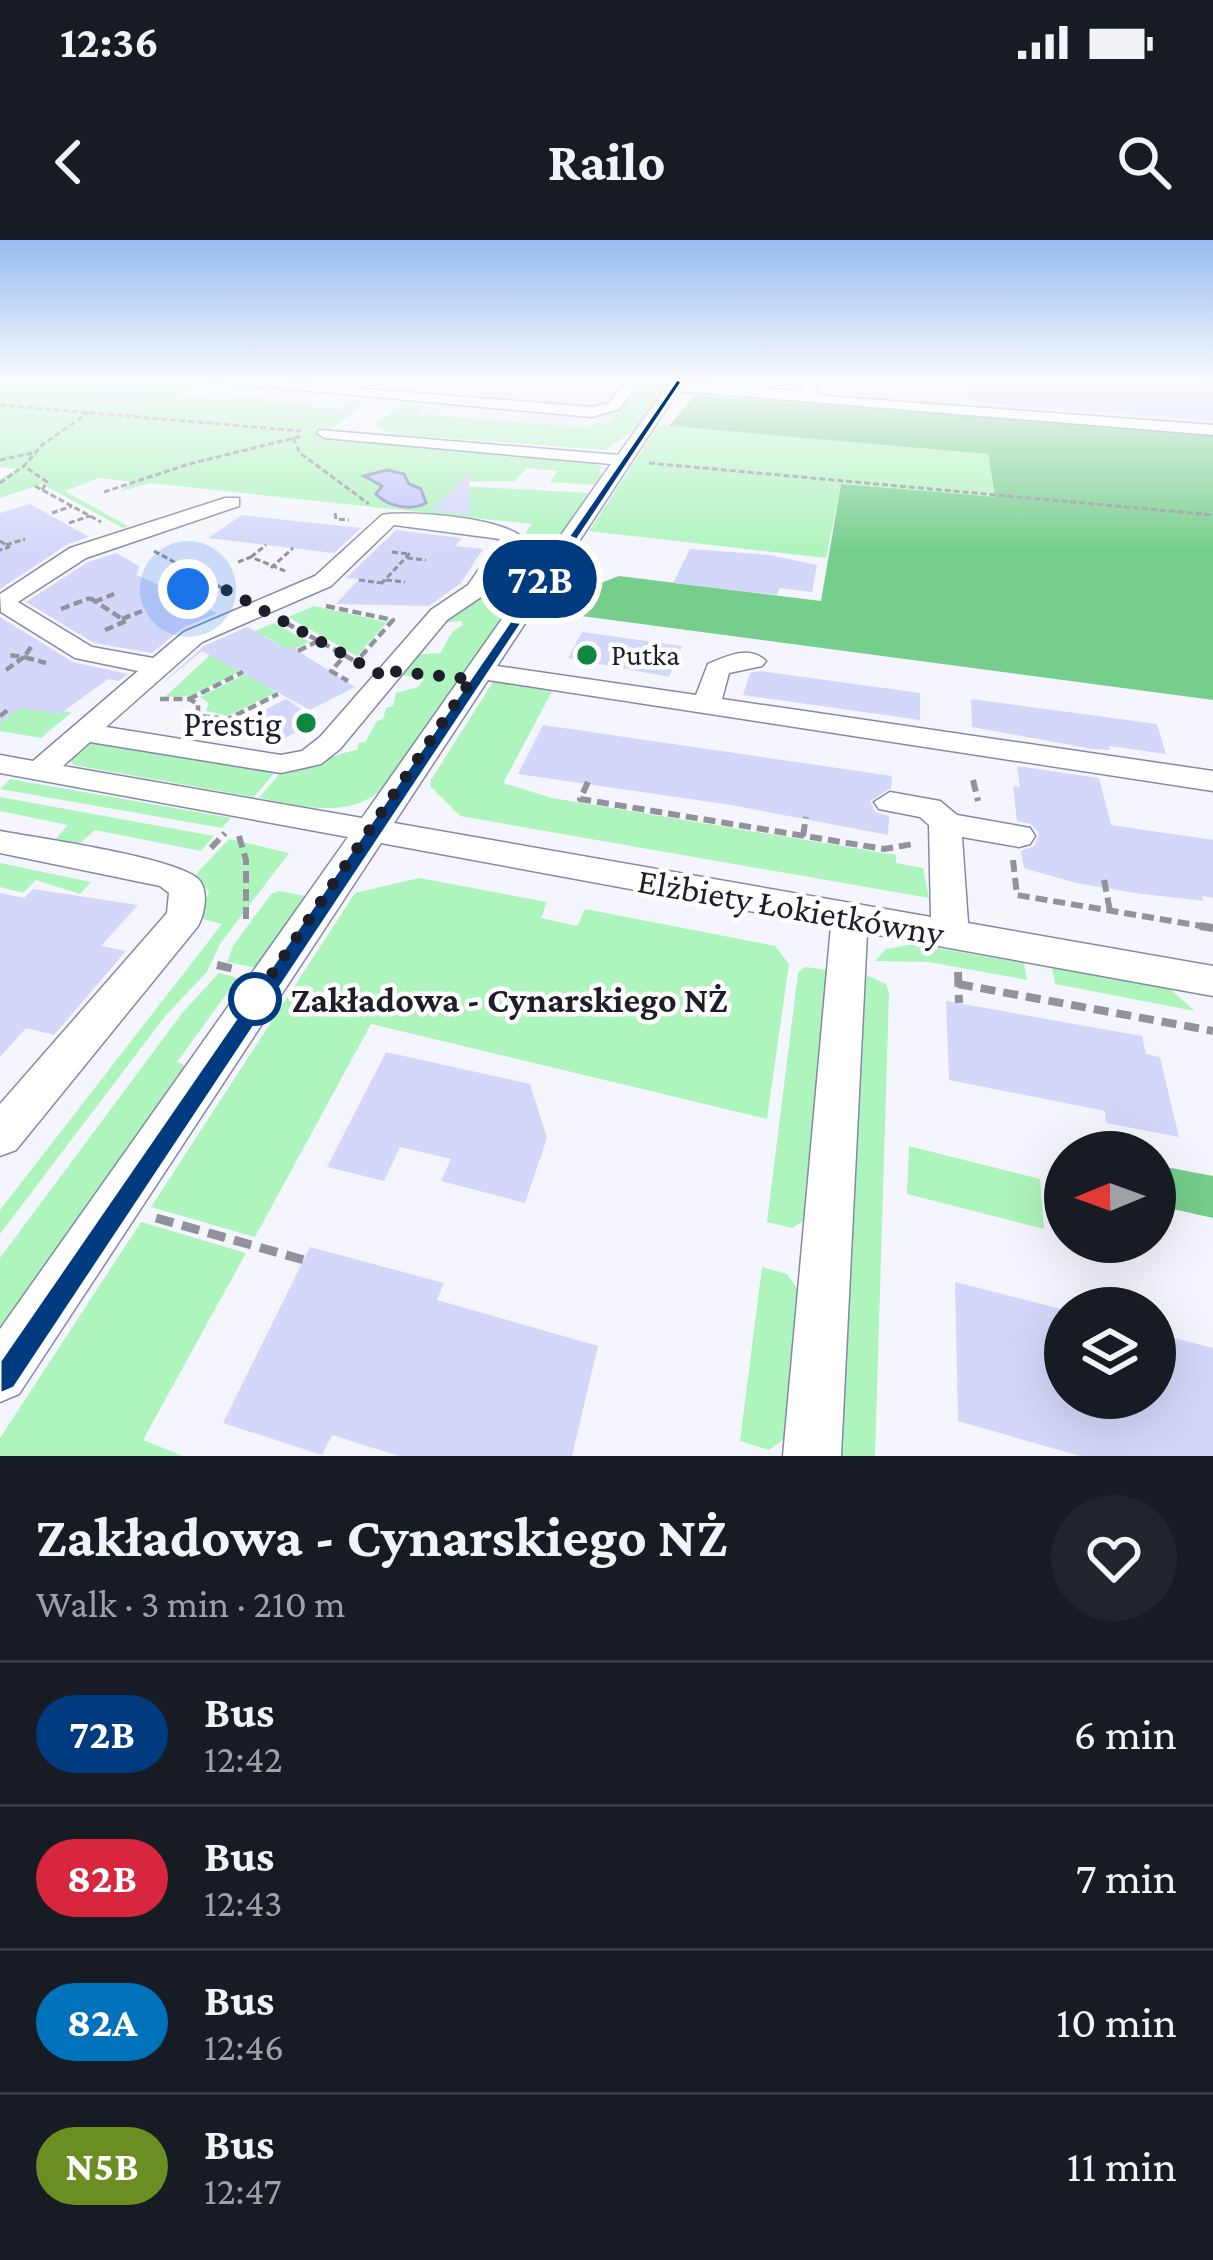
<!DOCTYPE html>
<meta charset="utf-8">
<style>
:root{--surface:#171b24;--page:#20242c;--text:#f1f3f6;--muted:#9ea1a6;--line:#363941}
body{margin:0;font-family:"Crimson Pro",serif;background:var(--page);color:var(--text);height:100vh;display:flex;flex-direction:column;font-size:45px;white-space:nowrap}
*{box-sizing:border-box;margin:0}
p{font-size:39px;color:var(--muted)}
.icon{flex:none;width:66px;height:66px;fill:none;stroke:currentColor;stroke-width:2;stroke-linecap:round;stroke-linejoin:round}
.map{position:relative;height:1216px;overflow:hidden}
.panel{display:flex;flex-direction:column;background:var(--surface);flex:1}
.panel>*{flex:none}
.badge{padding:0 24px;border-radius:39px;font-size:42px;line-height:78px}
.needle{width:78px;rotate:269deg}
.tools{position:absolute;left:1044px;top:891px;display:grid;gap:24px}
.tools a{display:grid;place-items:center;width:132px;height:132px;border-radius:50%;background:var(--surface);box-shadow:0 12px 48px #0002;font-size:60px}
.you{position:absolute;width:60px;height:60px;margin:-30px;border:9px solid #fff;border-radius:50%;background:#1a73e8;box-shadow:0 0 0 18px #1a73e833}
.map>.badge{position:absolute;translate:-50% -50%;box-shadow:0 0 0 6px #fff}
.round{display:grid;place-items:center;flex:none;width:126px;height:126px;border-radius:63px;background:var(--page)}
.head{display:flex;align-items:center;justify-content:space-between;height:204px;padding:0 36px}
h1{font-size:57px;font-weight:700;line-height:90px}
ul{padding:0;list-style:none}
li{display:flex;align-items:center;gap:36px;height:144px;padding:0 36px;border-top:3px solid var(--line)}
li div{flex:1}
li b{display:block;font-size:45px}
li em{font-style:normal}
li .badge{min-width:132px;font-weight:700;text-align:center}
.status{display:flex;justify-content:space-between;align-items:center;height:84px;padding:0 60px;background:var(--surface);direction:ltr}
.status svg{height:33px;fill:currentColor}
header{display:flex;justify-content:space-between;align-items:center;height:156px;padding:0 36px;background:var(--surface);font-size:54px;font-weight:700}
.map>svg:first-child{display:block}
</style>
<div class="status"><b>12:36</b><svg viewBox="0 0 49 12"><path d="M0 12V9h3v3zM5 12V6h3v6zM10 12V3h3v9zM15 12V0h3v12zM26 1h20v11H26zM47 4h2v5h-2z"/></svg></div>
<header><svg class="icon" aria-label="back" viewBox="0 0 24 24"><path d="M15 5l-7 7 7 7"/></svg>Railo<svg class="icon" aria-label="search" viewBox="0 0 24 24"><circle cx="10" cy="10" r="6"/><path d="M15 15l6 6"/></svg></header>
<div class="map">
<svg width="1213" height="1216" viewBox="0 0 1213 1216">
<rect width="100%" height="100%" fill="#f5f6fd"/>
<g fill="#ebedfe">
<polygon points="38,142 645,142 616,185 597,189"/>
<polygon points="703,142 1213,142 1213,195 695,155"/>
</g>
<g fill="#aef4bd">
<path d="M0,142H122L108,144L110,149L152,143L206,147L176,154L226,159L281,151L264,161L343,169L357,159L360,168L322,195L585,221L602,226L599,232L603,234L596,245L550,242L558,231L527,228L515,241L462,242L461,246L589,253L380,551C343,580 301,565 259,558L282,531C312,529 329,514 358,510V503L365,502L377,481L383,479L386,468L393,466L396,453L418,447L424,439L396,434L412,415L440,413L453,391L463,385L461,381L440,383L483,351L532,284L150,243L119,252L133,242L98,238L65,251L128,286L123,288L42,244L0,258V239L17,229L0,227Z"/>
<polygon points="641,142 669,142 635,189 605,210 391,194 375,184 396,169 426,164 419,174 591,188 595,183 607,184 613,176 607,174 620,170"/>
<polygon points="659,185 988,214 995,258 841,244 826,318 589,291"/>
<polygon points="314,366 387,382 357,416 288,377"/>
<polygon points="274,383 309,402 290,411 265,396 214,416 241,431 190,456 165,457 209,416 209,410"/>
<polygon points="246,434 276,452 228,476 206,471 209,463 200,457"/>
<polygon points="499,440 554,448 503,543 552,558 896,615 896,623 923,628 929,658 460,576 430,546 431,540 493,442"/>
<polygon points="20,468 72,472 41,498 0,491 0,480"/>
<polygon points="99,501 276,531 254,557 73,525 70,519 78,506"/>
<polygon points="10,539 231,578 222,588 0,549"/>
<polygon points="0,557 214,596 201,611 95,590 77,606 53,602 68,585 0,571"/>
<polygon points="229,599 289,613 220,704 207,732 166,775 0,994 0,970 222,684 199,678 209,652 196,634"/>
<polygon points="0,623 91,642 80,654 36,640 23,653 0,647"/>
<polygon points="419,638 547,662 541,678 577,686 585,669 775,706 789,724 767,879 371,784 255,997 151,967 355,653"/>
<polygon points="280,651 305,656 256,728 227,722 233,706 271,654"/>
<polygon points="913,704 1024,723 1027,740 928,722 875,721 886,709"/>
<polygon points="805,727 829,730 805,980 792,988 767,982 798,733"/>
<polygon points="1052,728 1170,749 1195,771 1055,744"/>
<polygon points="219,733 238,738 177,822 186,826 0,1090 0,1018 183,772"/>
<polygon points="866,735 886,744 889,753 875,1216 840,1216"/>
<polygon points="909,906 1040,939 1044,989 907,954"/>
<polygon points="141,982 246,1013 143,1200 183,1216 0,1216 0,1198"/>
<polygon points="762,1027 787,1034 799,1051 784,1199 769,1210 740,1201"/>
</g>
<g fill="#75ce8b">
<polygon points="695,155 1213,195 1213,460 551,372 572,354 619,336 821,361 841,244 995,257 988,214 669,186"/>
<polygon points="1155,925 1213,936 1213,978 1155,965"/>
</g>
<path fill="#c1c6fd" stroke="#9094be" stroke-width="3" d="M387,230L404,234L409,244L421,249L426,263C411,271 388,267 376,254L382,246L364,236Z"/>
<g fill="#d3d7f9">
<polygon points="970,142 1213,144 1213,180 969,162"/>
<polygon points="469,233 471,275 431,270"/>
<polygon points="30,264 89,297 68,304 0,349 0,273"/>
<polygon points="242,275 258,277 361,288 334,313 208,298"/>
<polygon points="396,290 462,298 455,306 483,309 461,343 429,366 336,364 359,339 346,338"/>
<polygon points="690,309 769,315 817,325 812,352 779,348 777,355 673,343"/>
<polygon points="116,313 139,326 137,335 217,373 182,388 152,413 94,403 26,362 88,322"/>
<polygon points="0,377 73,422 128,434 119,441 108,439 60,474 20,468 0,483"/>
<polygon points="247,387 287,409 290,406 355,447 310,470 202,411 158,447 204,406"/>
<polygon points="582,392 682,406 669,437 568,418"/>
<polygon points="760,431 920,453 920,480 743,455 750,433"/>
<polygon points="286,459 318,480 272,505 235,485"/>
<polygon points="971,459 1157,484 1166,514 1109,506 1110,510 1092,509 972,487"/>
<polygon points="543,485 892,536 891,548 870,561 875,572 889,576 888,595 731,565 518,534"/>
<polygon points="1017,526 1099,538 1111,585 1213,600 1213,658 1202,656 1203,661 1135,653 1076,643 1024,628 1021,611 1034,606 1039,594 1031,584 1017,581 1013,546 1020,547"/>
<polygon points="33,649 138,665 101,706 126,711 54,795 26,788 0,817 0,653 24,658"/>
<polygon points="946,761 1142,796 1146,814 1160,817 1179,897 1106,883 1105,871 949,840"/>
<polygon points="386,812 530,844 547,898 525,963 441,941 451,919 400,907 384,941 327,927"/>
<polygon points="310,1007 444,1043 437,1060 598,1106 572,1216 399,1216 332,1195 322,1215 223,1183"/>
<polygon points="955,1042 1065,1070 1065,1158 1155,1158 1155,1093 1213,1108 1213,1216 1080,1216 958,1181"/>
</g>
<g fill="none" stroke-linecap="round" stroke-linejoin="round">
<g stroke="#8588a8" stroke-width="3">
<g id="minor">
<polygon points="212,142 277,142 592,167 609,163 625,142 640,142 619,169 592,177"/>
<path d="M670,142L801,151L803,142H817L816,152L826,156L1213,185V195L678,151L497,426L696,455L708,424C727,416 749,405 766,421L762,426L729,433L722,459L1213,531V551L488,440L394,583L931,677L929,585L920,577L879,569L874,562L890,552L940,561L957,575L1030,588L1035,596L1030,604L1019,607L962,597L968,683L1213,726V756L867,693L841,1216H783L831,686L381,603L19,1154L0,1162V1089L348,597L0,533V515L33,521L138,431L75,418L1,372L0,354L70,308L225,258H239V266L86,318L18,362L92,407L153,418L184,392L315,336L382,275C412,270 500,278 522,297L484,355L447,380L340,509L321,524L281,533L90,502L63,526L362,578L611,224L325,198L317,193L319,190L618,215ZM394,285L500,299L468,345L431,370L320,497L302,511L281,515L106,487L202,402L331,346Z"/>
<path d="M0,591C36,598 183,618 200,641C209,653 204,675 198,686L16,910L0,916V864L167,673L169,653L160,646L0,613Z"/>
</g>
</g>
<g stroke="#91929c" stroke-width="3" stroke-dasharray="6 3" stroke-linecap="butt">
<polyline points="1201,142 1213,143"/>
<polyline points="0,165 301,191"/>
<polyline points="293,198 300,213 369,264"/>
<polyline points="0,220 32,213"/>
<polyline points="649,223 1213,275"/>
<polyline points="0,243 24,226"/>
<polyline points="35,246 101,282"/>
<polyline points="42,250 47,242 24,226 42,205 88,173"/>
<polyline points="104,252 189,224 302,196"/>
<polyline points="52,273 72,266"/>
<polyline points="335,273 336,279 349,280"/>
<polyline points="69,283 90,276"/>
<polyline points="0,301 9,307 0,310"/>
<polyline points="6,305 25,299"/>
<polyline points="154,311 233,354"/>
<polyline points="392,312 410,314"/>
<polyline points="251,317 266,305"/>
<polyline points="407,318 426,320"/>
<polyline points="238,322 251,317 285,331"/>
<polyline points="271,328 293,308"/>
<polyline points="166,337 187,329"/>
<polyline points="359,340 382,343"/>
<polyline points="386,340 405,342"/>
<polyline points="381,344 411,312"/>
<polyline points="188,349 209,341"/>
</g>
<g stroke="#91929c" stroke-width="4.5" stroke-dasharray="9 4.5" stroke-linecap="butt">
<polyline points="90,358 124,380"/>
<polyline points="94,362 114,354"/>
<polyline points="326,366 393,380 356,422"/>
<polyline points="61,369 90,358"/>
<polyline points="122,379 142,371"/>
<polyline points="286,383 364,426"/>
<polyline points="105,390 126,381"/>
<polyline points="31,407 24,417 46,423"/>
<polyline points="298,411 318,401"/>
<polyline points="341,420 331,431 348,441"/>
<polyline points="6,430 24,417 9,415"/>
<polyline points="160,459 189,459 198,464 198,476 219,478 234,489"/>
<polyline points="189,459 243,432"/>
<polyline points="0,476 9,469"/>
<polyline points="224,481 278,454"/>
</g>
<g stroke="#91929c" stroke-width="6" stroke-dasharray="12 6" stroke-linecap="butt">
<polyline points="973,540 978,561"/>
<polyline points="588,542 580,559 884,609 913,604"/>
<polyline points="239,596 246,620 246,679"/>
<polyline points="803,596 806,577"/>
<polyline points="211,608 225,593"/>
<polyline points="1013,620 1017,655 1213,688"/>
<polyline points="1104,640 1110,671"/>
</g>
<g stroke="#91929c" stroke-width="8" stroke-dasharray="15 8" stroke-linecap="butt">
<polyline points="1200,686 1213,688"/>
<polyline points="217,725 234,729"/>
<polyline points="958,732 959,763"/>
<polyline points="958,744 1213,791"/>
</g>
<polyline stroke="#91929c" stroke-width="9" stroke-dasharray="18 9" stroke-linecap="butt" points="156,978 304,1020"/>
<use href="#minor" fill="#fff" fill-rule="evenodd"/>
</g>
<linearGradient id="sky" x2="0" y2="1"><stop stop-color="#98bbf0"/><stop offset="0.45" stop-color="#fafbfe"/><stop offset="1" stop-color="#fafbfe" stop-opacity="0"/></linearGradient>
<rect width="1213" height="313" fill="url(#sky)"/>
<polygon fill="#003b80" stroke="#fff" stroke-width="3" points="677,139 682,142 14,1148 0,1154 0,1121"/>
<g fill="none" stroke-linecap="round" stroke-linejoin="round">
<polyline stroke="#1d1e2a" stroke-width="12" stroke-dasharray="0 21.6" points="188,349 208,340 385,437 390,431 472,439 255,759"/>
</g>
<g fill="#108741" stroke="#fff" stroke-width="4.5">
<circle cx="587" cy="415" r="12"/>
<circle cx="306" cy="483" r="12"/>
</g>
<circle fill="#fff" stroke="#003b80" stroke-width="6" cx="255" cy="759" r="24"/>
<g text-anchor="middle" stroke-width="9" stroke-linejoin="round" paint-order="stroke">
<g font-size="30" fill="#1d1e2a" stroke="#fff" text-anchor="start">
<text x="611" y="425">Putka</text>
</g>
<g font-size="36" fill="#1d1e2a" stroke="#fff" text-anchor="end">
<text x="282" y="496">Prestig</text>
</g>
<g font-size="36" fill="#1d1e2a" stroke="#fff">
<text transform="translate(791 666) rotate(10)" y="13">Elżbiety Łokietkówny</text>
</g>
<g font-size="36" font-weight="bold" fill="#1d1e2a" stroke="#fff" text-anchor="start">
<text x="291" y="772">Zakładowa - Cynarskiego NŻ</text>
</g>
</g>
</svg>
<div class="tools">
<a><svg class="needle" viewBox="-14 -14 28 28"><path d="M0-13l5 13h-10z" fill="#e53935"/><path d="M0 13l5-13h-10z" fill="#9ea1a6"/></svg></a>
<a><svg class="icon" aria-label="layers" viewBox="0 0 24 24"><path d="M12 4l9 5-9 5-9-5zM3 14l9 5 9-5"/></svg></a>
</div>
<div class="you" style="left:188px;top:349px"></div>
<b class="badge" style="left:540px;top:339px;background:#003b80;color:#fff">72B</b>
</div>
<section class="panel">
<div class="head"><div><h1>Zakładowa - Cynarskiego NŻ</h1><p>Walk · 3 min · 210 m</p></div><a class="round"><svg class="icon" aria-label="heart" viewBox="0 0 24 24"><path d="M12 20l-8-8c-3-5 5-10 8-4 3-6 11-1 8 4z"/></svg></a></div>
<ul>
<li><span class="badge" style="background:#003b80;color:#fff">72B</span><div><b>Bus</b><p>12:42</p></div><em>6 min</em></li>
<li><span class="badge" style="background:#d7263d;color:#fff">82B</span><div><b>Bus</b><p>12:43</p></div><em>7 min</em></li>
<li><span class="badge" style="background:#0072bc;color:#fff">82A</span><div><b>Bus</b><p>12:46</p></div><em>10 min</em></li>
<li><span class="badge" style="background:#6b8e23;color:#fff">N5B</span><div><b>Bus</b><p>12:47</p></div><em>11 min</em></li>
</ul>
</section>
